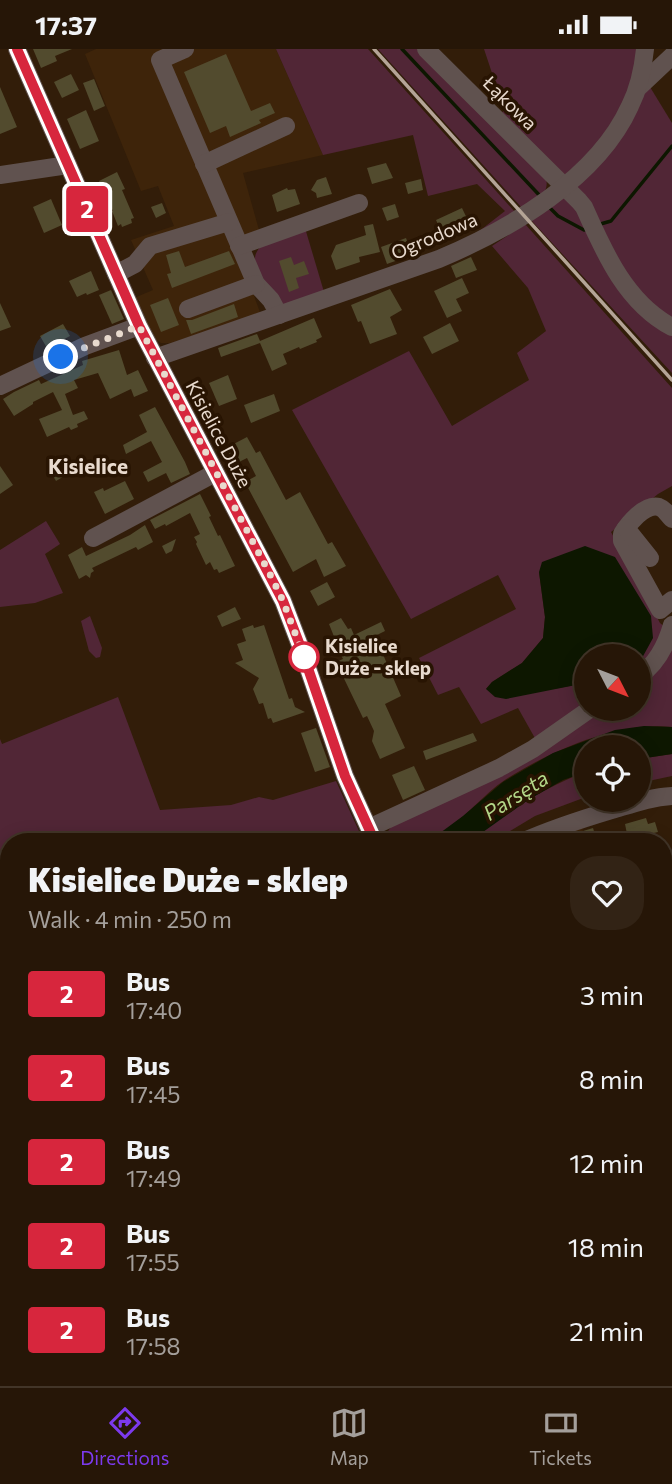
<!DOCTYPE html>
<meta charset="utf-8">
<style>
:root{--surface:#261607;--page:#322315;--text:#f1f3f6;--muted:#a49f9b;--line:#423528;--accent:#7c3aed}
body{margin:0;font-family:Commissioner,sans-serif;background:var(--page);color:var(--text);height:100vh;display:flex;flex-direction:column;font-size:26px;white-space:nowrap}
*{box-sizing:border-box;margin:0}
p{font-size:23px;color:var(--muted)}
.icon{flex:none;width:38px;height:38px;fill:none;stroke:currentColor;stroke-width:2;stroke-linecap:round;stroke-linejoin:round}
.map{position:relative;flex:1;overflow:hidden}
.panel{position:absolute;left:0px;top:784px;width:672px;height:553px;display:flex;flex-direction:column;background:var(--surface);border-radius:28px 28px 0 0;box-shadow:0 4px 18px #0003,0 0 0 2px var(--line)}
.panel>*{flex:none}
.badge{padding:0 14px;border-radius:5px;font-size:24px;line-height:46px}
.needle{width:46px;rotate:132deg}
.controls{position:absolute;left:574px;top:595px;display:grid;gap:14px}
.controls a{display:grid;place-items:center;width:77px;height:77px;border-radius:50%;background:var(--surface);box-shadow:0 4px 18px #0003,0 0 0 2px var(--line);font-size:35px}
.you{position:absolute;width:35px;height:35px;margin:-18px;border:5px solid #fff;border-radius:50%;background:#1a73e8;box-shadow:0 0 0 10px #1a73e833}
.map>.badge{position:absolute;translate:-50% -50%;box-shadow:0 0 0 4px #fff}
.round{display:grid;place-items:center;flex:none;width:74px;height:74px;border-radius:28px;background:var(--page)}
.overview{display:flex;align-items:center;justify-content:space-between;height:119px;padding:0 28px}
h1{font-size:33px;font-weight:800;line-height:52px}
ul{padding:0;list-style:none}
li{display:flex;align-items:center;gap:21px;height:84px;padding:0 28px}
li div{flex:1}
li b{display:block;font-size:26px}
li em{font-style:normal}
li .badge{min-width:77px;font-weight:700;text-align:center}
.status{display:flex;justify-content:space-between;align-items:center;height:49px;padding:0 35px;background:var(--surface);direction:ltr}
.status svg{height:19px;fill:currentColor}
.dock{display:flex;justify-content:space-around;align-items:center;height:98px;border-top:2px solid var(--line);background:var(--surface);font-size:19px;color:var(--muted)}
.dock a{display:grid;justify-items:center;gap:4px}
.dock .current{color:var(--accent)}
.map>svg:first-child{display:block}
</style>
<div class="status"><b>17:37</b><svg viewBox="0 0 49 12"><path d="M0 12V9h3v3zM5 12V6h3v6zM10 12V3h3v9zM15 12V0h3v12zM26 1h20v11H26zM47 4h2v5h-2z"/></svg></div>
<div class="map">
<svg width="672" height="1337" viewBox="0 0 672 1337">
<rect width="100%" height="100%" fill="#321d09"/>
<g fill="#3e240a">
<polygon points="96,0 276,0 323,106 243,124 259,181 235,195 261,266 170,294 161,294 152,288 134,249 153,241 131,191 174,177 158,137 141,142 85,5"/>
<polygon points="581,776 587,793 535,793"/>
<polygon points="672,1212 672,1337 613,1337 610,1328 663,1328 663,1214"/>
<polygon points="541,1328 604,1328 541,1335"/>
</g>
<g fill="#512636">
<polygon points="276,0 368,0 515,163 473,187 505,162 477,135 428,147 413,86 323,106"/>
<path d="M378,0H418L545,126C552,145 536,150 522,159Z"/>
<polygon points="484,0 639,0 629,45 595,100 566,125 557,125 502,64 505,59 501,51"/>
<polygon points="650,38 672,74 672,275 626,232 574,138 644,43"/>
<polygon points="565,146 571,149 593,188 672,282 672,324 531,171"/>
<polygon points="525,175 672,339 672,437 658,445 611,483 660,574 666,579 639,623 639,612 642,609 539,523 545,568 543,589 522,614 492,633 486,640 553,640 586,634 586,658 536,691 518,659 481,675 459,638 438,646 419,609 516,560 498,526 411,570 292,361 409,302 452,377 529,331 517,304 546,282 528,239 492,197"/>
<path d="M305,179L324,243L285,256C274,250 254,222 255,209C255,204 260,198 263,194Z"/>
<polygon points="46,472 60,495 45,505 63,544 35,554 0,558 0,501"/>
<polygon points="90,567 102,599 100,608 96,609 89,602 81,572"/>
<path d="M672,595V678C617,672 547,703 502,733C478,750 453,783 426,792C416,796 400,793 389,793L386,785L391,778L474,739L597,660H639V632Z"/>
<polygon points="118,648 160,761 231,756 259,748 273,751 336,732 364,793 9,793 9,878 0,878 0,690 2,695"/>
<polygon points="672,705 672,727 639,734 639,710"/>
<path d="M586,723V748L535,767L492,793H469C505,765 543,738 586,723Z"/>
<polygon points="9,907 9,951 0,952 0,909"/>
<polygon points="9,959 9,1189 0,1195 0,960"/>
<path d="M9,1199V1328H160C107,1337 54,1337 0,1333V1206Z"/>
<polygon points="226,1328 254,1328 235,1337 199,1337"/>
<polygon points="405,1328 450,1328 453,1337 403,1337"/>
</g>
<g fill="#0d1700">
<polygon points="585,497 615,508 651,567 653,589 642,609 639,612 639,607 586,607 586,634 506,650 495,648 486,640 492,633 522,614 543,589 545,568 539,523 542,513"/>
<polygon points="644,677 672,678 672,705 639,710 639,698 586,698 586,723 563,731 528,751 469,793 425,793 440,784 463,767 503,733 553,704 615,681"/>
<polygon points="0,878 9,878 9,907 0,909"/>
</g>
<g fill="none" stroke-linecap="round" stroke-linejoin="round">
<g stroke="#0d1700" stroke-width="3.5">
<polyline points="402,0 542,149"/>
<polyline points="549,158 558,167 584,181 587,180"/>
<polyline points="597,176 611,172 672,97"/>
</g>
</g>
<g fill="#524b2e">
<polygon points="33,0 72,0 55,7 57,12 41,19"/>
<polygon points="226,5 251,62 270,54 275,64 259,71 261,74 230,88 226,77 210,84 184,23"/>
<polygon points="71,25 79,41 62,49 54,33"/>
<polygon points="94,30 105,57 94,62 83,34"/>
<polygon points="0,38 17,78 0,85"/>
<polygon points="86,61 99,92 80,100 67,70"/>
<polygon points="386,114 393,129 372,135 367,119"/>
<polygon points="117,123 125,140 122,141 134,169 131,170 132,174 122,178 121,175 118,177 112,162 113,162 99,132"/>
<polygon points="326,128 332,145 317,149 316,144 311,141 317,131"/>
<polygon points="421,130 423,141 408,145 405,134"/>
<polygon points="287,139 288,141 295,140 300,155 277,163 272,146"/>
<polygon points="51,150 62,176 44,184 33,158"/>
<polygon points="162,154 166,164 156,169 151,158"/>
<polygon points="395,155 399,168 387,172 382,159"/>
<polygon points="462,159 472,180 459,186 455,178 442,184 436,171"/>
<polygon points="373,175 380,203 359,208 360,213 336,221 331,207 336,196 366,186 364,177"/>
<polygon points="406,189 412,206 387,215 381,198"/>
<polygon points="179,202 185,218 229,202 235,215 172,239 167,225 171,224 166,206"/>
<polygon points="291,208 294,216 304,212 309,225 296,229 299,239 289,243 279,212"/>
<polygon points="471,208 477,221 456,229 451,217"/>
<polygon points="91,222 99,241 87,246 86,244 77,248 69,232"/>
<polygon points="462,229 469,244 456,250 462,262 447,269 434,242"/>
<polygon points="390,240 402,261 390,268 397,285 370,295 361,272 358,273 351,256"/>
<polygon points="111,241 124,270 112,275 99,246"/>
<polygon points="168,249 179,276 161,283 150,256"/>
<polygon points="0,254 11,278 0,282"/>
<polygon points="234,255 238,268 191,285 186,271 192,271"/>
<polygon points="314,269 322,288 316,291 317,293 300,300 299,298 283,305 287,315 272,322 260,294 221,308 218,299 257,285 260,292"/>
<polygon points="450,274 459,292 432,305 423,288"/>
<polygon points="63,275 70,287 47,299 40,287"/>
<polygon points="119,301 127,326 138,321 148,342 134,348 131,340 110,350 98,324 74,331 78,339 65,345 73,366 84,362 88,370 77,375 78,378 71,381 69,378 47,388 39,370 62,361 53,343 33,353 33,355 14,367 3,350 14,343 39,331 41,335 83,316 82,312"/>
<polygon points="228,326 237,350 219,357 209,334"/>
<polygon points="274,345 280,362 251,374 244,356"/>
<polygon points="155,358 185,413 190,425 171,434 166,424 148,433 143,423 162,413 151,392 126,405 123,396 147,383 139,366"/>
<polygon points="247,388 256,404 260,402 286,451 300,443 328,495 332,493 346,517 324,528 316,510 293,523 245,433 256,427 247,409 235,415 226,399"/>
<polygon points="61,407 71,423 56,432 46,415"/>
<polygon points="0,417 13,436 0,445"/>
<polygon points="125,432 134,450 105,465 94,443 103,439 104,442"/>
<polygon points="200,445 211,467 209,468 218,487 220,486 235,517 219,524 217,520 214,521 210,513 206,516 196,495 197,493 194,488 200,485 190,464 166,477 165,475 155,480 150,471"/>
<polygon points="145,476 153,493 138,501 136,498 92,519 94,522 91,524 90,529 86,526 79,530 68,506 82,498 86,507 130,486"/>
<polygon points="176,490 172,502 166,505 162,497"/>
<polygon points="327,533 335,548 318,557 310,542"/>
<polygon points="235,558 241,570 222,578 217,567"/>
<polygon points="341,569 348,580 351,579 354,586 381,573 385,582 375,587 401,647 385,655 405,699 380,710 372,692 374,682 367,667 363,669 336,613 343,610 333,590 335,590 329,575"/>
<polygon points="253,576 254,579 264,576 289,650 292,649 295,658 305,663 273,674 271,669 268,670 263,654 259,655 253,640 259,629 235,614 243,611 237,595 246,592 242,580"/>
<polygon points="316,679 330,718 315,723 301,684"/>
<polygon points="473,684 477,692 426,711 423,702"/>
<polygon points="414,717 425,741 403,751 392,726"/>
<polygon points="646,769 648,775 655,773 658,783 628,790 625,775"/>
<polygon points="593,779 597,793 586,793 583,782"/>
</g>
<g fill="none" stroke-linecap="round" stroke-linejoin="round">
<g stroke="#60524f" stroke-width="18">
<polyline points="17,0 139,277 283,552 301,599 345,727 375,793"/>
<polyline points="185,0 160,11 256,235 271,251 279,266"/>
<path d="M426,0L579,152L584,158C604,203 626,254 672,278"/>
<polyline points="638,39 672,7"/>
<polyline points="204,115 286,77"/>
<polyline points="0,126 68,116"/>
<polyline points="239,197 359,154"/>
<polyline points="116,225 135,215 150,197 229,173"/>
<polyline points="188,260 256,235"/>
<path d="M155,309L439,210C510,180 597,130 630,57C639,39 643,20 645,0"/>
<polyline points="0,337 85,297 139,277"/>
<path d="M672,470C668,466 665,460 659,458C645,454 628,475 622,485V492L660,561L672,551"/>
<polyline points="626,479 650,509"/>
<polyline points="93,489 215,424"/>
<path d="M639,627C657,615 666,597 672,576"/>
<polyline points="369,779 499,719 533,700 590,660"/>
<path d="M522,793C551,780 582,770 612,761C632,755 651,748 672,747"/>
<polyline points="663,835 672,833"/>
<polyline points="663,973 672,973"/>
<polyline points="663,1147 672,1144"/>
<polyline points="532,1328 532,1337"/>
<polyline points="287,1337 291,1328"/>
<polyline points="385,1337 385,1328"/>
</g>
<g stroke="#9e807a" stroke-width="21">
<polyline points="663,1177 672,1175"/>
<polyline points="157,1337 184,1328"/>
<polyline points="182,1337 215,1328"/>
</g>
<g stroke="#b4a496" stroke-width="3.5">
<polyline points="374,0 672,331"/>
<polyline points="663,874 672,874"/>
<polyline points="0,956 9,955"/>
</g>
</g>
<g fill="none" stroke-linecap="round" stroke-linejoin="round">
<g stroke="#fff" stroke-width="16">
<polyline id="line" points="17,0 139,277 283,552 301,599 345,727 375,793"/>
</g>
<use href="#line" stroke="#d7263d" stroke-width="10"/>
<polyline stroke="#e8dace" stroke-width="7" stroke-dasharray="0 12.6" points="61,308 139,277 273,531 283,552 304,608"/>
</g>
<circle fill="#fff" stroke="#d7263d" stroke-width="3.5" cx="304" cy="608" r="14"/>
<g text-anchor="middle" stroke-width="7" stroke-linejoin="round" paint-order="stroke">
<g font-size="19" fill="#e8dace" stroke="#281402">
<text transform="translate(510 54) rotate(45)" y="7">Łąkowa</text>
<text transform="translate(434 187) rotate(-23)" y="7">Ogrodowa</text>
<text transform="translate(219 385) rotate(62)" y="7">Kisielice Duże</text>
</g>
<g font-size="19" font-weight="bold" fill="#e8dace" stroke="#281402" text-anchor="start">
<text x="325" y="604">Kisielice<tspan x="325" dy="22">Duże - sklep</tspan></text>
</g>
<g font-size="21" font-weight="bold" fill="#e8dace" stroke="#281402">
<text x="88" y="425">Kisielice</text>
</g>
<g font-size="21" font-style="italic" fill="#b3d788" stroke="#281402">
<text transform="translate(516 747) rotate(-33)" y="7">Parsęta</text>
</g>
</g>
</svg>
<div class="controls">
<a><svg class="needle" viewBox="-14 -14 28 28"><path d="M0-13l5 13h-10z" fill="#e53935"/><path d="M0 13l5-13h-10z" fill="#a49f9b"/></svg></a>
<a><svg class="icon" aria-label="locate" viewBox="0 0 24 24"><circle cx="12" cy="12" r="6"/><path d="M12 2v4M12 18v4M2 12h4M18 12h4"/></svg></a>
</div>
<div class="you" style="left:61px;top:308px"></div>
<b class="badge" style="left:87px;top:160px;background:#d7263d;color:#fff">2</b>
<section class="panel">
<div class="overview"><div><h1>Kisielice Duże - sklep</h1><p>Walk · 4 min · 250 m</p></div><a class="round"><svg class="icon" aria-label="heart" viewBox="0 0 24 24"><path d="M12 20l-8-8c-3-5 5-10 8-4 3-6 11-1 8 4z"/></svg></a></div>
<ul>
<li><span class="badge" style="background:#d7263d;color:#fff">2</span><div><b>Bus</b><p>17:40</p></div><em>3 min</em></li>
<li><span class="badge" style="background:#d7263d;color:#fff">2</span><div><b>Bus</b><p>17:45</p></div><em>8 min</em></li>
<li><span class="badge" style="background:#d7263d;color:#fff">2</span><div><b>Bus</b><p>17:49</p></div><em>12 min</em></li>
<li><span class="badge" style="background:#d7263d;color:#fff">2</span><div><b>Bus</b><p>17:55</p></div><em>18 min</em></li>
<li><span class="badge" style="background:#d7263d;color:#fff">2</span><div><b>Bus</b><p>17:58</p></div><em>21 min</em></li>
</ul>
</section>
</div>
<nav class="dock">
<a class="current"><svg class="icon" aria-label="directions" viewBox="0 0 24 24"><path d="M12 3l9 9-9 9-9-9zM9 14v-3h6M13 9l2 2-2 2"/></svg>Directions</a>
<a><svg class="icon" aria-label="map" viewBox="0 0 24 24"><path d="M3 6l6-2 6 2 6-2v14l-6 2-6-2-6 2zM9 4v14M15 6v14"/></svg>Map</a>
<a><svg class="icon" aria-label="tickets" viewBox="0 0 24 24"><path d="M3 7h18v10H3zM15 7v10"/></svg>Tickets</a>
</nav>
